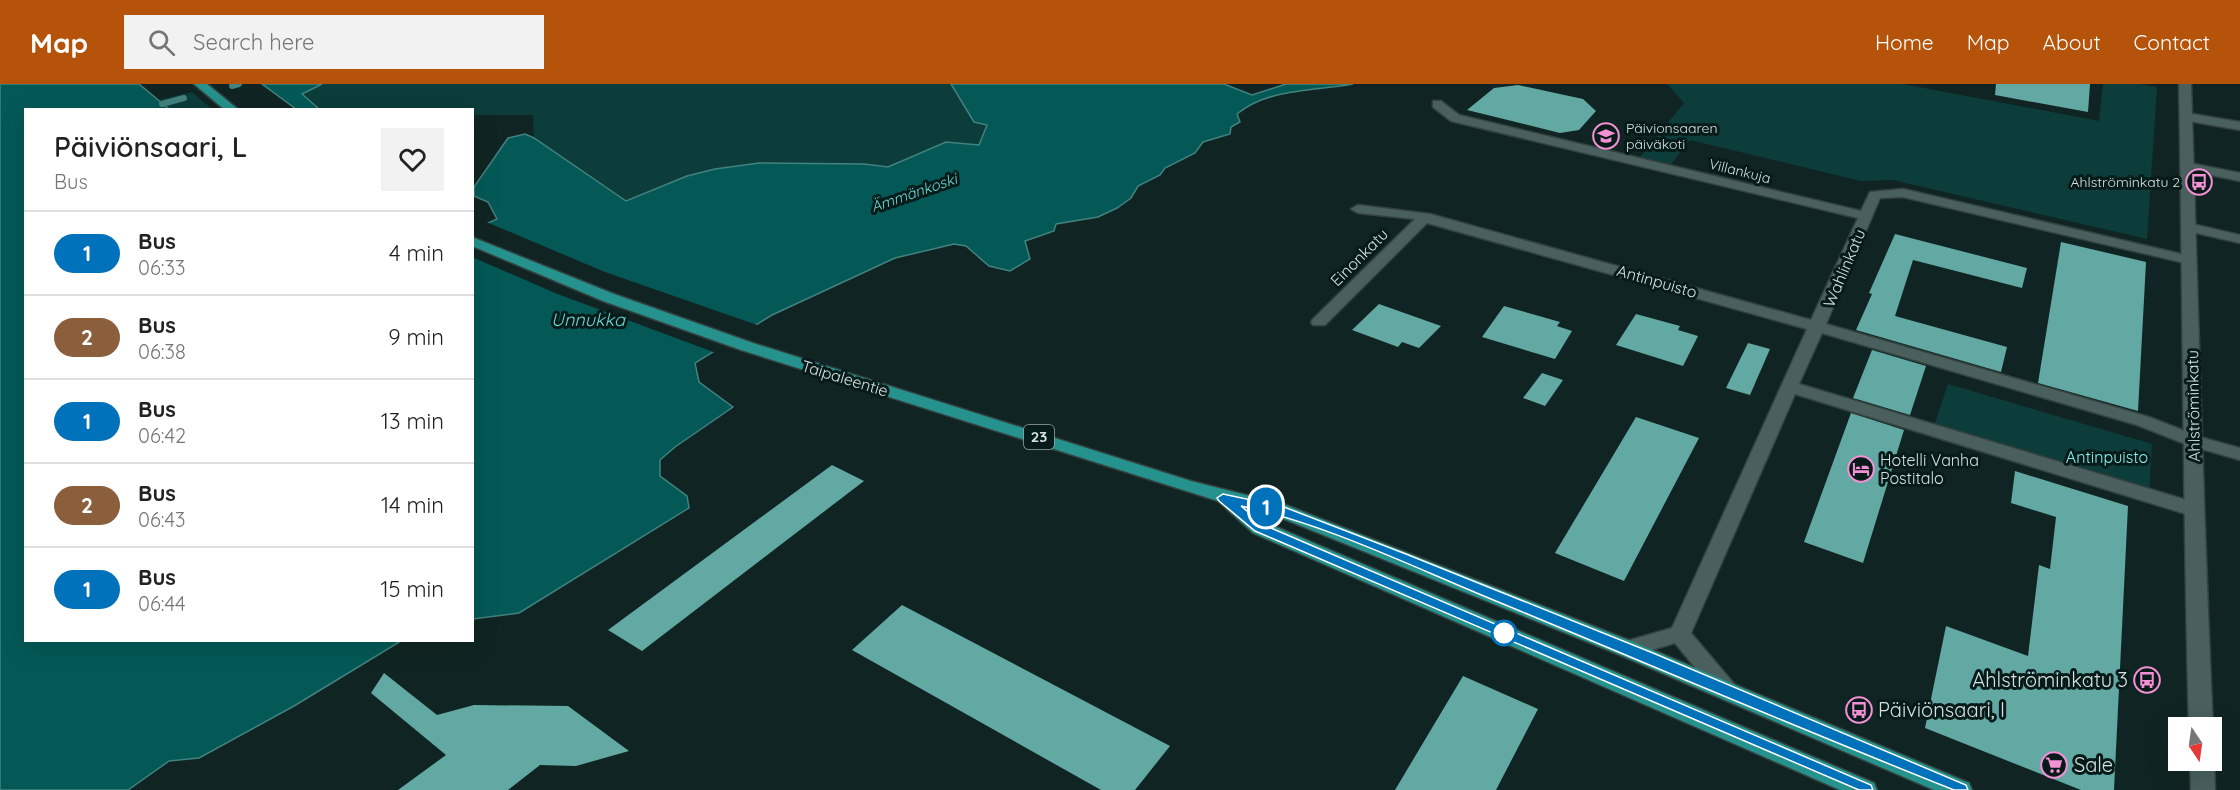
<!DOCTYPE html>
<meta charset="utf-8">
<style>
:root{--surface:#fff;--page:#f2f2f2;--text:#222;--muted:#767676;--line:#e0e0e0;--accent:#b45309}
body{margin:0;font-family:Quicksand,sans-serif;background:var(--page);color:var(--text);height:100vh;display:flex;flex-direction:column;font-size:22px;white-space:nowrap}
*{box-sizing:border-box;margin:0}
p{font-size:20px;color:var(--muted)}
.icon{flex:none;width:33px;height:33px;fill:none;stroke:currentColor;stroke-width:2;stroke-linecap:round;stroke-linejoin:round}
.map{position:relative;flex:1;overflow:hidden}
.panel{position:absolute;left:24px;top:24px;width:450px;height:534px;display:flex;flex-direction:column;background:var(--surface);border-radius:0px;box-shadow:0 6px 24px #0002}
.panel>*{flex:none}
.badge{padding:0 12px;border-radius:20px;font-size:21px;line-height:39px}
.needle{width:39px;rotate:167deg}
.controls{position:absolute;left:2168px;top:633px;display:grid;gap:12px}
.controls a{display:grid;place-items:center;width:54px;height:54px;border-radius:0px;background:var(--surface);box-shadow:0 6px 24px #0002;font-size:30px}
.map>.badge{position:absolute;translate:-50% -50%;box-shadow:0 0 0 3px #fff}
.round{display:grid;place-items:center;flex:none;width:63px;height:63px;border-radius:0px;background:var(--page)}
.headline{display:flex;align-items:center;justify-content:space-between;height:102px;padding:0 30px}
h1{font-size:28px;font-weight:600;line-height:45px}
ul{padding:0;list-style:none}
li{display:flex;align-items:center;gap:18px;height:84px;padding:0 30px;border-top:2px solid var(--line)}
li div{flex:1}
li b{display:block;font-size:22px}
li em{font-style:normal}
li .badge{min-width:66px;font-weight:700;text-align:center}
header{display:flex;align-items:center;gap:36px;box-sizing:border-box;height:84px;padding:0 30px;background:var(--accent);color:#fff}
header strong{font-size:28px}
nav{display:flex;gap:33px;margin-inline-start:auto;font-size:21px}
.search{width:420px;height:54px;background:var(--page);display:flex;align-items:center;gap:15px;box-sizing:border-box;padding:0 21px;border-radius:0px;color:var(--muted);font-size:22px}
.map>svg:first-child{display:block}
</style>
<header>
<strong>Map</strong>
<div class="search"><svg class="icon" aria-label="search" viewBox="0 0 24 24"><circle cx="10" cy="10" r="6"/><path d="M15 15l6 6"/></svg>Search here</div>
<nav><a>Home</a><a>Map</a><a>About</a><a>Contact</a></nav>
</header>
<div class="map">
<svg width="2240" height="706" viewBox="0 0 2240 706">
<rect width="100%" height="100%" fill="#102523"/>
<g fill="#0c3d3a">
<polygon points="322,0 951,0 974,38 987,41 979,61 946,58 888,83 864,80 759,79 715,85 687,92 626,117 534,54 533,31 473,31 472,26 319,25 302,10"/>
<polygon points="1667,0 1903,0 2099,37 2103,0 2139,0 2157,3 2147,155 1893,96 1861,97 1690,56 1671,80 1640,73 1684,19"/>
<polygon points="192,8 212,25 169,25 158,16"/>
<polygon points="1948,300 2152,360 2149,412 1933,345"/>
</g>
<g fill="#045956" stroke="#42827f" stroke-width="1.5">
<polygon points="0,0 139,0 169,25 26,26 26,556 401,557 294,622 199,674 169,677 128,706 0,706"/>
<polygon points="262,0 322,0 302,10 319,25 296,25"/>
<path d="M951,0H1224L1252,11L1286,0H1353C1316,7 1268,4 1237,30L1240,38L1231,43L1230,50L1203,58L1195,69L1165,84L1160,91L1138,102L1131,114L1117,124L1098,133L1056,140L1054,147L1025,157L1030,175L1010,187L989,182L966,162L954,160L895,174L772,231L695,279L699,298L733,323L675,363L660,376V392L687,412L689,424L519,529L473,535L472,146L497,135L488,118L474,112V103L508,54L525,50L534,54L626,117L687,92L715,85L759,79L864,80L888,83L946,58L979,61L987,41L974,38Z"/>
</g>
<polygon fill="#102523" points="484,137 605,188 760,242 716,269 555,209 472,173 472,143"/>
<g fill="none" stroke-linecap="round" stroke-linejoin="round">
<g stroke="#42827f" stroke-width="6">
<polyline points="232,2 239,0"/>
<polyline points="162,20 184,14"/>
</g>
</g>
<g fill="#62a8a3">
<polygon points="1996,0 2090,0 2088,28 1995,11"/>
<polygon points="1518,1 1583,15 1596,27 1579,46 1560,49 1467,26 1494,4"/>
<polygon points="1895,150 2027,184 2022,204 1913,176 1895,232 2007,263 2001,288 1856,246 1872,210 1869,209"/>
<polygon points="2061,158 2146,178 2138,327 2038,299"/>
<polygon points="1379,220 1441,242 1419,264 1402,258 1398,263 1352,246"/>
<polygon points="1504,222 1560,238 1557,242 1572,247 1555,275 1482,253"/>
<polygon points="1636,230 1680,242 1678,246 1698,252 1683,282 1616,261"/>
<polygon points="1748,259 1770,265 1750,311 1726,304"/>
<polygon points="1872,266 1926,282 1910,331 1853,314"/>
<polygon points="1542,289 1563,296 1545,322 1523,314"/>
<polygon points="1851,329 1904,346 1863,479 1804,458"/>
<polygon points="1636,333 1699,354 1624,497 1555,469"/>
<polygon points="832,381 864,397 642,567 608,546"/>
<polygon points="2015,387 2128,422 2114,706 2081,706 1925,644 1946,542 2028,572 2039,481 2050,485 2056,433 2011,419"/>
<polygon points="902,521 1170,662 1135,706 1101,706 852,566"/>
<polygon points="384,589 437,631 474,621 568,622 629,667 576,682 540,681 508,706 398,706 446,671 371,609"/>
<polygon points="1463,592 1538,625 1496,706 1395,706"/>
</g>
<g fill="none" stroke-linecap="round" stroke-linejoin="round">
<g stroke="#33413f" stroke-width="3">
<g id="minor">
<polygon points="1433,17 1441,17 1459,31 1861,127 1870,108 1903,105 2194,173 2196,176 2194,179 2189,180 1903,113 1880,114 1826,240 2149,333 2200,353 2240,364 2240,376 2188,361 2137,341 1822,249 1799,300 2200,420 2203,425 2200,430 2186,430 1795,310 1691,549 1735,601 1738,607 1735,613 1727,616 1719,613 1675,559 1628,573 1620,571 1617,565 1620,559 1672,544 1807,245 1427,139 1325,241 1313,241 1311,238 1313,235 1415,135 1358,129 1351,125 1358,121 1430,130 1811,236 1858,134 1451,37 1433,23"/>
<polygon points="2187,29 2240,38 2240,46 2183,36 2183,30"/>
<polygon points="2190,79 2240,89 2240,97 2185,86 2185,80"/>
<polygon points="2188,139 2240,151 2240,159 2183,146 2183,140"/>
</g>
</g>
<g stroke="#33413f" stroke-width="3">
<g id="tertiary">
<path d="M2179,0H2191C2198,215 2203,429 2213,644L2211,647V644H2189C2183,429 2183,215 2179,0Z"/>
<polygon points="2211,670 2214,676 2215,706 2191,706 2190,676 2211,676"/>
</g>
</g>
<g stroke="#33413f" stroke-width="3">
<g id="trunk">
<polygon points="194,0 207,0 239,26 225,26"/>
<polygon points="472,153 614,210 753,259 1191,397 1286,421 1636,559 1969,699 1972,706 1934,706 1620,571 1274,431 1250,426 1267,439 1874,699 1877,706 1840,706 1253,449 1218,417 741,266 603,217 472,162"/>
</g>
</g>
<use href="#minor" fill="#4a605e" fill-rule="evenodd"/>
<use href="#tertiary" fill="#4a605e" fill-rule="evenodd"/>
<use href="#trunk" fill="#25928d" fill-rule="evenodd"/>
</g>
<path fill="#0072bc" stroke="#fff" stroke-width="1.5" d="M1223,410L1284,423L1406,470L1653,569L1966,701L1968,706H1954C1800,645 1646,579 1491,515C1413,483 1323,439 1241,422L1264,441L1871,701L1873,706H1859L1255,447L1219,417L1217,414Z"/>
<defs>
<g id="school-ring" transform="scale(1.35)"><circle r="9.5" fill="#071b1a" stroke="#f491d4" stroke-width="1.5"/><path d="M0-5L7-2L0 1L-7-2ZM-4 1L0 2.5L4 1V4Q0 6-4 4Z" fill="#f491d4"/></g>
<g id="bus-ring" transform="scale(1.35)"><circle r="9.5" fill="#071b1a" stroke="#f491d4" stroke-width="1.5"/><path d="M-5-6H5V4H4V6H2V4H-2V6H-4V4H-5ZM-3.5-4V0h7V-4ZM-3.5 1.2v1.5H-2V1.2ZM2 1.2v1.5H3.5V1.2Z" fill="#f491d4"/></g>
<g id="hotel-ring" transform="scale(1.35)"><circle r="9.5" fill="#071b1a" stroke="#f491d4" stroke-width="1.5"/><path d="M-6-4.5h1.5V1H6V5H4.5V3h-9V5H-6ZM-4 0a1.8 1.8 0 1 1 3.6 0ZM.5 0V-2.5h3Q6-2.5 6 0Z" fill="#f491d4"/></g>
<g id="supermarket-ring" transform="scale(1.35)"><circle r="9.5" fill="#071b1a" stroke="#f491d4" stroke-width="1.5"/><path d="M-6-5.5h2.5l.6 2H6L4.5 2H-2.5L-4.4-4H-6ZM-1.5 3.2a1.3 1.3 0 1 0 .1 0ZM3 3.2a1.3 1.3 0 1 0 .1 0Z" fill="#f491d4"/></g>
</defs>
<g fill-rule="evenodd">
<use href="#school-ring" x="1606" y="52"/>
<use href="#bus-ring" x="2199" y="98"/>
<use href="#hotel-ring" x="1861" y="385"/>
<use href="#bus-ring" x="2147" y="596"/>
<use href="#bus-ring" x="1859" y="626"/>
<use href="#supermarket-ring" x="2054" y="681"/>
</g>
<circle fill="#fff" stroke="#0072bc" stroke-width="3" cx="1504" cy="549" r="12"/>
<g text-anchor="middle" stroke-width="6" stroke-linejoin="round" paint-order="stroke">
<g font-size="14" fill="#d4e1df" stroke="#071b1a" text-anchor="start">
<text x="1626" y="49">Päivionsaaren<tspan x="1626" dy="16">päiväkoti</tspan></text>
<text x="2180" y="103" text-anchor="end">Ahlströminkatu 2</text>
</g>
<g font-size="14" fill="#d4e1df" stroke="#071b1a">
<text transform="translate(1740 87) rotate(14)" y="5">Villankuja</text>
</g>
<g font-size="15" font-style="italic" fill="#6ad7d1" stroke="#071b1a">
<text transform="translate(914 109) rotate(-19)" y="5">Ämmänkoski</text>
</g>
<rect fill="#071b1a" stroke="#96a6a4" stroke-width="1.5" x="1024" y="341" width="30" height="24" rx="4.5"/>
<g font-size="15" font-weight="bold" fill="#d4e1df">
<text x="1039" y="358">23</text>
</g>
<g font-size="16" fill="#d4e1df" stroke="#071b1a">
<text transform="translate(1359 173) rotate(-45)" y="6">Einonkatu</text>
<text transform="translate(1844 184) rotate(-67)" y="6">Wahlinkatu</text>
<text transform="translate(1657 197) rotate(16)" y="6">Antinpuisto</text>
<text transform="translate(845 294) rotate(17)" y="6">Taipaleentie</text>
<text transform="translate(2193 322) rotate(-91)" y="6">Ahlströminkatu</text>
</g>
<g font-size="16" fill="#83f0e9" stroke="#071b1a">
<text x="2107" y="379">Antinpuisto</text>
</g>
<g font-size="16" fill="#d4e1df" stroke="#071b1a" text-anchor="start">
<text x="1880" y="382">Hotelli Vanha<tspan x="1880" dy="18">Postitalo</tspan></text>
</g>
<g font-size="18" font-style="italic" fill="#6ad7d1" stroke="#071b1a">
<text x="588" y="242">Unnukka</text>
</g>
<g font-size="20" fill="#d4e1df" stroke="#071b1a" text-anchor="start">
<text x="2128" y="603" text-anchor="end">Ahlströminkatu 3</text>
<text x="1878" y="633">Päiviönsaari, I</text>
<text x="2074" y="688">Sale</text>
</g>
</g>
</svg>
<div class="controls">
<a><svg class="needle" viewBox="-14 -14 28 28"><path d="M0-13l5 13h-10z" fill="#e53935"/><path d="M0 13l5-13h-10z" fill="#767676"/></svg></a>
</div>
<b class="badge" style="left:1266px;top:423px;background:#0072bc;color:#fff">1</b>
<section class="panel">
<div class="headline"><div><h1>Päiviönsaari, L</h1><p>Bus</p></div><a class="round"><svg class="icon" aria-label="heart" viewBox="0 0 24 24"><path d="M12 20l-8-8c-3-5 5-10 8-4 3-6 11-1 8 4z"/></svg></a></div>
<ul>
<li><span class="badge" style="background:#0072bc;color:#fff">1</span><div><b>Bus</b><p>06:33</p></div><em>4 min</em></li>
<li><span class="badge" style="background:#8b5e3c;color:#fff">2</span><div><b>Bus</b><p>06:38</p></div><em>9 min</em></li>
<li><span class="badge" style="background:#0072bc;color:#fff">1</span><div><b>Bus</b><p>06:42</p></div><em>13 min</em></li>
<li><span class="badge" style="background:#8b5e3c;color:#fff">2</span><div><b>Bus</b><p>06:43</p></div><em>14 min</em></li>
<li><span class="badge" style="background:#0072bc;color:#fff">1</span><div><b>Bus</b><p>06:44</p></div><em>15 min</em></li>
</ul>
</section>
</div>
